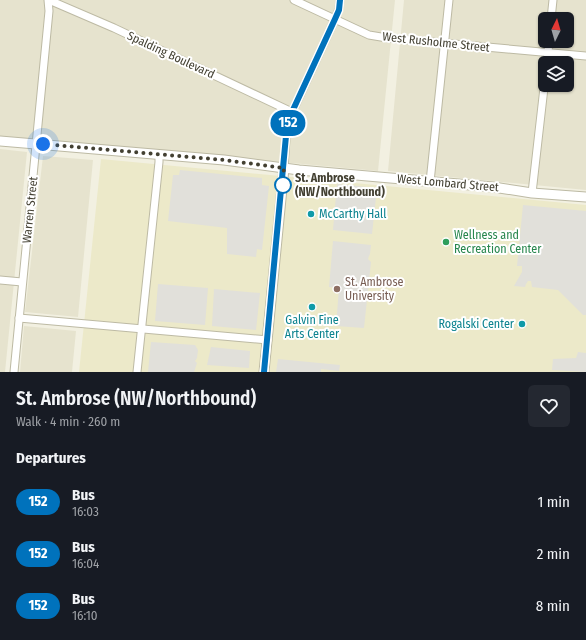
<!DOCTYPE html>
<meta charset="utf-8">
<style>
:root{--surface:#171b24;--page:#242831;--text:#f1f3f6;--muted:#9ea1a6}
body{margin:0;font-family:"Fira Sans Condensed",sans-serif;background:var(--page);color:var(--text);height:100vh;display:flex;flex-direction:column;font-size:15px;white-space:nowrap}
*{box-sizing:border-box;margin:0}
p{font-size:13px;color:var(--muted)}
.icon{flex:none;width:22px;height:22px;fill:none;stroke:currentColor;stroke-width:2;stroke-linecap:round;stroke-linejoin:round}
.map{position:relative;height:372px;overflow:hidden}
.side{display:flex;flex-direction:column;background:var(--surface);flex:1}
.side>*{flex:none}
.badge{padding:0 8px;border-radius:13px;font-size:14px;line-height:26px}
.needle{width:26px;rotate:5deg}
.buttons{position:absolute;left:538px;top:12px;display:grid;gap:8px}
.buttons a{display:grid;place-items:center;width:36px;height:36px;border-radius:6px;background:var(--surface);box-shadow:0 1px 3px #0004;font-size:20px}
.you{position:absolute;width:20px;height:20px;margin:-10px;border:3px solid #fff;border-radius:50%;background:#1a73e8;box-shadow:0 0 0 6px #1a73e833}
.map>.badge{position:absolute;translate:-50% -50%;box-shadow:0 0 0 2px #fff}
h2{padding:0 16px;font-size:15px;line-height:36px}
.round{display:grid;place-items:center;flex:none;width:42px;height:42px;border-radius:6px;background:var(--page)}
.summary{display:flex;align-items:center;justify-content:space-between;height:68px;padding:0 16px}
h1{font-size:19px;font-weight:600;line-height:30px}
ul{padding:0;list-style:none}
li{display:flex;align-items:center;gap:12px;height:52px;padding:0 16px}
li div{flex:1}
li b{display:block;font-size:15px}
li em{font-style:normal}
li .badge{min-width:44px;font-weight:700;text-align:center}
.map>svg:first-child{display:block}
</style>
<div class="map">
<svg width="586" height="372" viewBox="0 0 586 372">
<rect width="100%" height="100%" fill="#f2f0e1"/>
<g fill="#e6e3ce" fill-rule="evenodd">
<polygon points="0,0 395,0 378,171 0,136"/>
<path d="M404,0H586V190L388,171ZM545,19H567V41H545ZM545,63H567V85H545Z"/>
<polygon points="0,149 27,152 5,372 0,372"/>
<polygon points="43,156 93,160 78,317 25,312"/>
<polygon points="24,326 76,331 72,372 20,372"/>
</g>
<polygon fill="#ece9c9" points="101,159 586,205 586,372 79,372"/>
<g fill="#e1e0da">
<polygon points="180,170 262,178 262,185 269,186 262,250 257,249 256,257 227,254 227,228 168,221 173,175 179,175"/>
<polygon points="337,184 377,188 372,234 333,230"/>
<polygon points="523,205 586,211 586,315 583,315 558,290 532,287 531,281 528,281 526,284 525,287 514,286 522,272 522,266 517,266"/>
<polygon points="333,241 371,245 370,254 369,256 368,259 371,262 364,328 336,326 339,288 329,287"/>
<polygon points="158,284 208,288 205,325 155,321"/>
<polygon points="214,289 260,293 256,330 212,326"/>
<polygon points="151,342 195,345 198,350 197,358 195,361 197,363 194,372 148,372"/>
<polygon points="211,347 250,351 249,368 207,365"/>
<polygon points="578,352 586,353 586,372 552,370 553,359 576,358"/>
<polygon points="278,359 340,365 339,371 321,369 321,372 276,372"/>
</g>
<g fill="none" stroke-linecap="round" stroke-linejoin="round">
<g stroke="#bdbaa4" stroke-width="9">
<g id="minor">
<polyline points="49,0 114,28 292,112"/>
<polyline points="294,0 369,35 387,38 586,56"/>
<polyline points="551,19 553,0"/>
<polyline points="547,63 549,41"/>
<polyline points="284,168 287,125 289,119 335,19 339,9 340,0"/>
<polyline points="430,182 449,0"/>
<polyline points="532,193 545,79"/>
<polyline points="0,280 22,282"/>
<polyline points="19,318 268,340"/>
<polyline points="14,372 49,11 48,0"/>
<polyline points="137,372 159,162 159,155"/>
</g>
</g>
<g stroke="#bdbaa4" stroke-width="11">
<g id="tertiary">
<polyline points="0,141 224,160 299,170 493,187 532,193 586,197"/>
<polyline points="264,372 284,168"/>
</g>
</g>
<use href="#minor" stroke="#fff" stroke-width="7"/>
<use href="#tertiary" stroke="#fff" stroke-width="9"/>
</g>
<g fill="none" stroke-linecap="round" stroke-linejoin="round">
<g stroke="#fff" stroke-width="9">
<polyline id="line" points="264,372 287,125 292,112 335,19 339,10 340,0"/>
</g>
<use href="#line" stroke="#0072bc" stroke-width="6"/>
<polyline stroke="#434032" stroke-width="4" stroke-dasharray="0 7.2" points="43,144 224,160 284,168 282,188 283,185"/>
</g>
<circle fill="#fff" stroke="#0072bc" stroke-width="2" cx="283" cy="185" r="8"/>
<g fill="#0f9aa8" stroke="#fff" stroke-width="1.5">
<circle cx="311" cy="214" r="4"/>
<circle cx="312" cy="307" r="4"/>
<circle cx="522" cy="324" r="4"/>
</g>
<circle fill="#2e9e5b" stroke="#fff" stroke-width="1.5" cx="446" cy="242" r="4"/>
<circle fill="#8d6e63" stroke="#fff" stroke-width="1.5" cx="337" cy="289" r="4"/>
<g text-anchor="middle" stroke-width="4" stroke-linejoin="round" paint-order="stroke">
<g font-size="12" fill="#434032" stroke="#fff">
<text transform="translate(436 42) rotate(6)" y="4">West Rusholme Street</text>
<text transform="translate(171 55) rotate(25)" y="4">Spalding Boulevard</text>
<text transform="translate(448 183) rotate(5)" y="4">West Lombard Street</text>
<text transform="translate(30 210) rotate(-84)" y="4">Warren Street</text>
</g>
<g font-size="12" font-weight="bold" fill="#434032" stroke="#fff" text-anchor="start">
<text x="295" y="182">St. Ambrose<tspan x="295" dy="14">(NW/Northbound)</tspan></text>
</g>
<g font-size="12" fill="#0d838f" stroke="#fff" text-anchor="start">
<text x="319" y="218">McCarthy Hall</text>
<text x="312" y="324" text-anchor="middle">Galvin Fine<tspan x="312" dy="14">Arts Center</tspan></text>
<text x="514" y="328" text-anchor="end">Rogalski Center</text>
</g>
<g font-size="12" fill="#27864d" stroke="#fff" text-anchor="start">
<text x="454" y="239">Wellness and<tspan x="454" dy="14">Recreation Center</tspan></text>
</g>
<g font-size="12" fill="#785e54" stroke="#fff" text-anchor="start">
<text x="345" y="286">St. Ambrose<tspan x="345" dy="14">University</tspan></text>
</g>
</g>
</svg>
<div class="buttons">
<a><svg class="needle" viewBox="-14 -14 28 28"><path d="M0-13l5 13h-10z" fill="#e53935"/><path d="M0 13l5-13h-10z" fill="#9ea1a6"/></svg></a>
<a><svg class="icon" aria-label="layers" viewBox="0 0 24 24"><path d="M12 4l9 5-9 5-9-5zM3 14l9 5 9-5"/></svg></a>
</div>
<div class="you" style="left:43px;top:144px"></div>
<b class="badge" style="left:288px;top:123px;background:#0072bc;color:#fff">152</b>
</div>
<section class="side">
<div class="summary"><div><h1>St. Ambrose (NW/Northbound)</h1><p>Walk · 4 min · 260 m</p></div><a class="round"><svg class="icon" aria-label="heart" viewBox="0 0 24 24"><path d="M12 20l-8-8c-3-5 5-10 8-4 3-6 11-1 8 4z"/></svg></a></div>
<h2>Departures</h2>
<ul>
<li><span class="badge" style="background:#0072bc;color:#fff">152</span><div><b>Bus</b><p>16:03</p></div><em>1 min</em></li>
<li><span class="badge" style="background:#0072bc;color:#fff">152</span><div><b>Bus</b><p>16:04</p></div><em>2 min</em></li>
<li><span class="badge" style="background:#0072bc;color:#fff">152</span><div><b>Bus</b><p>16:10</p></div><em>8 min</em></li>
</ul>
</section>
